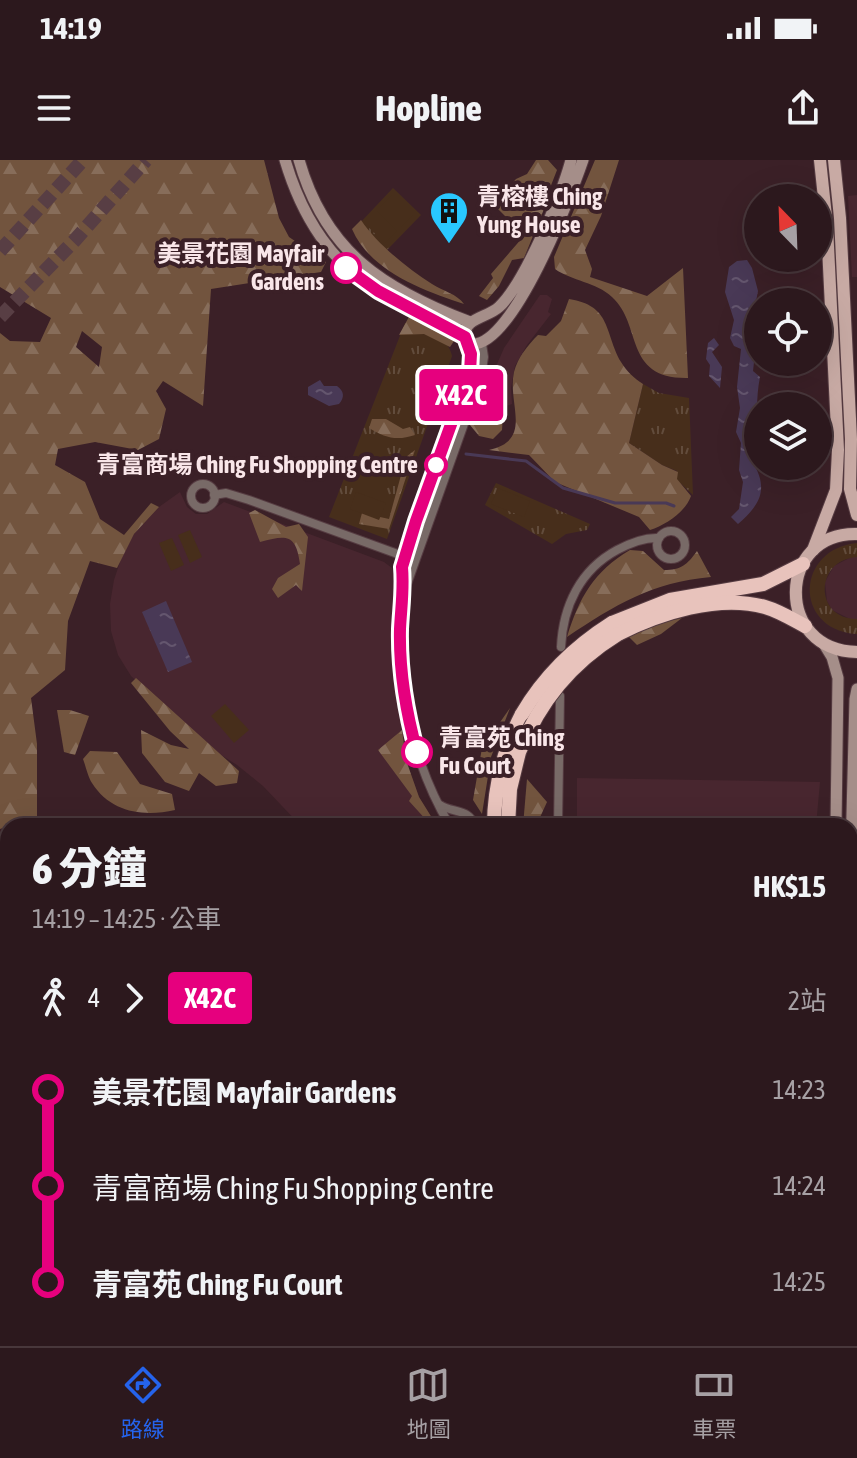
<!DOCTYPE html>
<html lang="zh-TW">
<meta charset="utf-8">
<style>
:root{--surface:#2c181d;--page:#38252a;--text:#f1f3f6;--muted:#a6a0a4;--line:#48373b;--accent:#2563eb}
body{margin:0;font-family:"Asap Condensed","Noto Sans TC",sans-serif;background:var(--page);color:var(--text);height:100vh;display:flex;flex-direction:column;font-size:30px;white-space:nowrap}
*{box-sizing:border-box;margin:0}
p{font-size:26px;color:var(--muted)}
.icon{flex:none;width:44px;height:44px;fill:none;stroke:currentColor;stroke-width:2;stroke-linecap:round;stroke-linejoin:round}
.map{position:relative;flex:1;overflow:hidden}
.details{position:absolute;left:0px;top:658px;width:858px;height:528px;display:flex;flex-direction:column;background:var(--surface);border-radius:24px 24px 0 0;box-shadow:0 8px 32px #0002,0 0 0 2px var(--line)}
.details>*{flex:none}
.badge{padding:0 16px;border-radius:6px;font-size:28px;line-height:52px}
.needle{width:52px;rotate:337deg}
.controls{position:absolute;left:744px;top:24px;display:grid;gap:16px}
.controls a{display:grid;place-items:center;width:88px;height:88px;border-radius:50%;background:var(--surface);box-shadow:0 8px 32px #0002,0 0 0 2px var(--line);font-size:40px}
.map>.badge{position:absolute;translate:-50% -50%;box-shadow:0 0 0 4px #fff}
.legs{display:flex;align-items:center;gap:12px;height:88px;padding:0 32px;font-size:26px}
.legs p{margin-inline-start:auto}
.head{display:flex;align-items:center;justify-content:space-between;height:136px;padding:0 32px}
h1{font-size:44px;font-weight:800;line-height:60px}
ul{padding:0 32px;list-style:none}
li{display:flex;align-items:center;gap:28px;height:96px;font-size:30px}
li i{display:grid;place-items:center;width:12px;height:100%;margin:0 10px;background:currentColor}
li i::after{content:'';width:20px;height:20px;margin:-10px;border:6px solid;border-radius:50%;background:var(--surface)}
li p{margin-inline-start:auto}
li:first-child i{background:linear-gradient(#0000 50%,currentColor 0)}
li:last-child i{background:linear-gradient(currentColor 50%,#0000 0)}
.status{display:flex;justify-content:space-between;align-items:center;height:56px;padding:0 40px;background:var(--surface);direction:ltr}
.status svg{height:22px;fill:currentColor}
header{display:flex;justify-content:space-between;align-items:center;height:104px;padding:0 32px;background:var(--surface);font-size:36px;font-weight:800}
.tab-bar{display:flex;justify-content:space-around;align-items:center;height:112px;border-top:2px solid var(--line);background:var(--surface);font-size:22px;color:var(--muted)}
.tab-bar a{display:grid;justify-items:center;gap:4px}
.tab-bar .selected{color:var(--accent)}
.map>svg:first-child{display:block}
</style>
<div class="status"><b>14:19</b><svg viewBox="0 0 49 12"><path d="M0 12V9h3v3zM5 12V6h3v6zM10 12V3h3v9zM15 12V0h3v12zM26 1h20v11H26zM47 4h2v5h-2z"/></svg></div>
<header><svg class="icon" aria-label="menu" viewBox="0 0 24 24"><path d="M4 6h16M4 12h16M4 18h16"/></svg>Hopline<svg class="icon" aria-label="share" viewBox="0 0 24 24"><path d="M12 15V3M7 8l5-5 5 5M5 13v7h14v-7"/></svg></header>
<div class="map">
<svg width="857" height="1186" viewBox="0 0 857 1186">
<defs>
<pattern id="grass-tufts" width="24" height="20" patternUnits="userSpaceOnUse" patternTransform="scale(2)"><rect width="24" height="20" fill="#472e1b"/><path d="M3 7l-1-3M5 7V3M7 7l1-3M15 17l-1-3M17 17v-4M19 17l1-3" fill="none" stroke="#624c3c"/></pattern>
<pattern id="forest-firs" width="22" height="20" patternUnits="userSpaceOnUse" patternTransform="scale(2)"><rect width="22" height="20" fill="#72543e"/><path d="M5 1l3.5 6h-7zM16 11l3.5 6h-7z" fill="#876d5a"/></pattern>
<pattern id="water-ripples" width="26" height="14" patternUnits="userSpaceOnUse" patternTransform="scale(2)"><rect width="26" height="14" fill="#493956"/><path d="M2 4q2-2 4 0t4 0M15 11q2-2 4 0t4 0" fill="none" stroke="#64566e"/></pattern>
</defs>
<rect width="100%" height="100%" fill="#3b2027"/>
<g fill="#48262f">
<polygon points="857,35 857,117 852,117 848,36"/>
<polygon points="540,135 547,135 552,139 548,152 551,154 527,185 515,206 511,228 512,244 501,248 496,239 484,234 504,188"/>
<polygon points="180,332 187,347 196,354 207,354 224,342 384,402 392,408 395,418 392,490 406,600 419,637 437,666 301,666 263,626 237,605 199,581 131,516 118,495 111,471 110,444 114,420 122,396 134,374 159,347"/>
<polygon points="853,396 857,397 857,459 850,459 832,450 827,441 825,422 834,406"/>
<polygon points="577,618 820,622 816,666 577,666"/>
</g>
<g fill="url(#grass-tufts)">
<polygon points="393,28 421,55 387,90 359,64"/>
<path d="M405,163C423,170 448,175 452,196L387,379L329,357Z"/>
<polygon points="643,224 659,233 689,238 693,335 676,319 677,311 662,305 629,283"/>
<polygon points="496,323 590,364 587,370 566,374 552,384 485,345"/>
<path d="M857,383V397C814,400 814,459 857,459V474H855C793,468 796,389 857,383Z"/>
</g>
<g fill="url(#forest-firs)" fill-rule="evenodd">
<path d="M0,0H264L279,58L289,77L326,102L321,112L211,129L203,246L163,221L156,231L166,249L159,279L138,290L95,282L58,289L55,305L85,322L100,359L124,375L151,343L159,347L134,374L117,408L90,401L68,461L65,510L31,538L37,584V656L0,669V173L10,181L40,182L51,158L0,127ZM82,171L102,187L99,207L76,187Z"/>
<polygon points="536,0 548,0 557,10 550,28 551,32 524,98 512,100 499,126 487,140 479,136 493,118 491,114 523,77 524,70 508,59 483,34 494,36 503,34 516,19 527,14"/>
<path d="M595,0H619L601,56L585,90L592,109L590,117L647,136L683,108L688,218C623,219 643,165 612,137C596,122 572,121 555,109L554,97Z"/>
<path d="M361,60C377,84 407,108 432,124C443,131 457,134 464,144C424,131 370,111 352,69Z"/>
<path d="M569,139C612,146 604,172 621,202C627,212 634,218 643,224L629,283L662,305L678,312L677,319L691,336C686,351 666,365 650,370L639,357L555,322L529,295L489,290C534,280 507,244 514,212C518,197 528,185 538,175L546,176L561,161Z"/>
<polygon points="410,155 452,173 456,178 450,187 424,174 399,175"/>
<path d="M483,234C497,241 504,254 502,270L493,279L479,276L470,265Z"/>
<path d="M372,259H386L403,269L410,267L415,275C397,281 385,278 369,268Z"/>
<polygon points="415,290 389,369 359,364 362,353 389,359 406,297"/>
<path d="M255,350L286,367L299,364L308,377L302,431L296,425L278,438L272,429L278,418L300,404C296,373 286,375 260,382L249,353Z"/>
<path d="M630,390L643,391L664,410C681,410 687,405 697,391L711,417C652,422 615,445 567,477C579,438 594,411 630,390Z"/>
<polygon points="682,458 661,474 637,485 627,475 655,464"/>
<polygon points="136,518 239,611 237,623 216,626 199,613 189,631 165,622 142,593 141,570 171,585 189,589 170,571 131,523"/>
<polygon points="510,548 491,597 482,654 473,640 482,588"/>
<polygon points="57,550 70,550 89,556 75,595 64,592"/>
<polygon points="402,570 406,600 419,637 437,666 425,666 428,662 409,641 412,636 378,590"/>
<path d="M90,591L117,592L140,624L172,634L175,650C144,657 111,653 92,623C88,617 86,607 83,599Z"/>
<polygon points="527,619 547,642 536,666 523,666"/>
<polygon points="0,831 8,832 8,1178 615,1178 610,1186 0,1186"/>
</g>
<g fill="#472e1b">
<polygon points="392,35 413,55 401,67 380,47"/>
<polygon points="377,51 397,71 385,83 364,63"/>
<polygon points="498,328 530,341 524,357 491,344"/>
<polygon points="356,332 386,343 379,360 350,349"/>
<polygon points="190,370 202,397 190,403 178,375"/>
<polygon points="172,378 184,405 171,411 159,383"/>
<polygon points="225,544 249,570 234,583 211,556"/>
</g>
<g fill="url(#water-ripples)">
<path d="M747,100L752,108L758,131L752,161L756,184L753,211L760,217C755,242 758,260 758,286L755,289L753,303C769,329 760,345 738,364L731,357L739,349L743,322L739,310L741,283L736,272L740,248L737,227L741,189L734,186L730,178L734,160L725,132L729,107L737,101Z"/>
<polygon points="714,178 719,185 712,192 722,207 720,228 709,216 710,205 706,199 708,183"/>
<path d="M320,220L324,226H337C344,231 345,237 339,244L329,246L308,235V227Z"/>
<polygon points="166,441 192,502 168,512 142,452"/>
</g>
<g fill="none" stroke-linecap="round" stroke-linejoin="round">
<polyline stroke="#493956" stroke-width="3" points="466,294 526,301 563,328 615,343 666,343 674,346"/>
<g stroke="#583e44" stroke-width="14" stroke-dasharray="14 7" stroke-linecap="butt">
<polyline points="0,91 83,0"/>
<polyline points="0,157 75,80 146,0"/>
</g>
<g stroke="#563c42" stroke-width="10">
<g id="street">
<circle cx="203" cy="336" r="12"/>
<polyline points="214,335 226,333 249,340 406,397"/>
<circle cx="671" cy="385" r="14"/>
<polyline points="406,427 481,216 484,197 482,184"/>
<path d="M561,487C563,446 580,410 617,390C630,383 644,377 659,378"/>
<path d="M440,645C452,653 471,649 474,666"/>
<path d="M450,666C415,607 398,536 400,468C400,456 403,444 404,432C404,419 401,408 404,395C414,353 433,310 448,269C457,241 478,213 469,182"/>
<polyline points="558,666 560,536"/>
</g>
</g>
<g stroke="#563c42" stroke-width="13">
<g id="secondary">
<path d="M285,0C301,54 331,105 382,133C409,149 439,160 465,177"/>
<path d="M299,0C325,92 384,130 470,162"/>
<path d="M571,0C562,34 524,124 499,147C487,158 463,158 465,177L472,184C513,187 571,35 583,0"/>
<polyline points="824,484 832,497 838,518 836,666"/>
<polyline points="850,733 855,539 857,529"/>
<polyline points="850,1113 857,1156"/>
<polyline points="847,1181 857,1177"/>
</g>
</g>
<g stroke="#563c42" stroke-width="14">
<g id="primary">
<polyline points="834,0 840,58 851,279 850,329 857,355"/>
<path d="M857,374C777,372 774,491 857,492"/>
<polyline points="813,390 836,330 838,290 827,66 820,0"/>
</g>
</g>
<g stroke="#563c42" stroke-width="16">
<g id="highway">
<polyline points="612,463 670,440 763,424 803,404"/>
<path d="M618,474C660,453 718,434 765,447C779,451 792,459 805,466"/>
<path d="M494,666C494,626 504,589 522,554"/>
<polyline points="508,666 510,629 519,592"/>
<polyline points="658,1178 664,1186"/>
<polyline points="676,1178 683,1186"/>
</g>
</g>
<use href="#street" stroke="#786a67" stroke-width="8"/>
<use href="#secondary" stroke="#a58e89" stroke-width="11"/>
<use href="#primary" stroke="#c8aaa4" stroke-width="12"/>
<use href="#highway" stroke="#e8c3bc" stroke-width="14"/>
<g stroke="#563c42" stroke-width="16" stroke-linecap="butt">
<g id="highway-bridge">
<path d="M522,554C545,515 574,487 612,463"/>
<path d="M519,592C540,541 571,503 618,474"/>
</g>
</g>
<use href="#highway-bridge" stroke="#e8c3bc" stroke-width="14"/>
</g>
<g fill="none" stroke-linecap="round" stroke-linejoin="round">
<g stroke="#fff" stroke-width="18">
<path id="line-1" d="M346,108L378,131L465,177L471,194L470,212L416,361L402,407C404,429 401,448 400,469C399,511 406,552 417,592"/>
</g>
<use href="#line-1" stroke="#e6007e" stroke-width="12"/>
</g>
<defs>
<g id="building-pin" transform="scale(2)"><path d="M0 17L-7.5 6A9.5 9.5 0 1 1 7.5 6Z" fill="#29c8ff" stroke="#3b2027"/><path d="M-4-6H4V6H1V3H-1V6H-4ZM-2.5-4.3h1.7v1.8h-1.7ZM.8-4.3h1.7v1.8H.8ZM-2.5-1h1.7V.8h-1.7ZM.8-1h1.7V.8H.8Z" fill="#111"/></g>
</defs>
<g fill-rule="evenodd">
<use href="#building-pin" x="449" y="51"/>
</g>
<g fill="#fff" stroke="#e6007e" stroke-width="4">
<circle cx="346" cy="108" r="14"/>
<circle cx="436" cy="305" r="10"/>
<circle cx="417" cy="592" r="14"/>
</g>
<g text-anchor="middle" stroke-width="8" stroke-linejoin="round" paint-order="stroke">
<g font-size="24" font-weight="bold" fill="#f9e6e9" stroke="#3b2027" text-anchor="start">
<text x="477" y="45">青榕樓 Ching<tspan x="477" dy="28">Yung House</tspan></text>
</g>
<g font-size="24" font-weight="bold" fill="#f9e6e9" stroke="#3b2027" text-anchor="end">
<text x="324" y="102">美景花園 Mayfair<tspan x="324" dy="28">Gardens</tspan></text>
<text x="418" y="313">青富商場 Ching Fu Shopping Centre</text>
<text x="439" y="586" text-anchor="start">青富苑 Ching<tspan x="439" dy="28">Fu Court</tspan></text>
</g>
</g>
</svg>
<div class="controls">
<a><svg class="needle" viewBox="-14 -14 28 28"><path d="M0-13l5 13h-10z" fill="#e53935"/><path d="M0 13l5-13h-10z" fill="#a6a0a4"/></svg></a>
<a><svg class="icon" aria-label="locate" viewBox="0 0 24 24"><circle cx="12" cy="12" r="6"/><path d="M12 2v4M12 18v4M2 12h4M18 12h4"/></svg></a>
<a><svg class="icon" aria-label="layers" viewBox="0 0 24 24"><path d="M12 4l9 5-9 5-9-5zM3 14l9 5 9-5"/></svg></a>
</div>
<b class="badge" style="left:461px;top:235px;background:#e6007e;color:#fff">X42C</b>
<section class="details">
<div class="head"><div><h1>6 分鐘</h1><p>14:19 – 14:25 · 公車</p></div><b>HK$15</b></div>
<div class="legs"><svg class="icon" aria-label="walk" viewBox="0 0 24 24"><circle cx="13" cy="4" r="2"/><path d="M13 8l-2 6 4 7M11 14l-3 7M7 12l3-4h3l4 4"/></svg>4<svg class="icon" aria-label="forward" viewBox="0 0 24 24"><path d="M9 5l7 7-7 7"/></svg><b class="badge" style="background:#e6007e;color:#fff">X42C</b><p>2站</p></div>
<ul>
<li><i style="color:#e6007e"></i><b>美景花園 Mayfair Gardens</b><p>14:23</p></li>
<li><i style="color:#e6007e"></i><span>青富商場 Ching Fu Shopping Centre</span><p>14:24</p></li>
<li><i style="color:#e6007e"></i><b>青富苑 Ching Fu Court</b><p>14:25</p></li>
</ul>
</section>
</div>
<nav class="tab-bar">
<a class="selected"><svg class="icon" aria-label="directions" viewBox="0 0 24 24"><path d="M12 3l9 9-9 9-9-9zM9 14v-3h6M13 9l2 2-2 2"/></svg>路線</a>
<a><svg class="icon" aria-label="map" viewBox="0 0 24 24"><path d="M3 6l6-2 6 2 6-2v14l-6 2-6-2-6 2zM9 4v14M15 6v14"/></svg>地圖</a>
<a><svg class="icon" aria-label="tickets" viewBox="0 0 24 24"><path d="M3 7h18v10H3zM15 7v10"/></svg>車票</a>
</nav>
